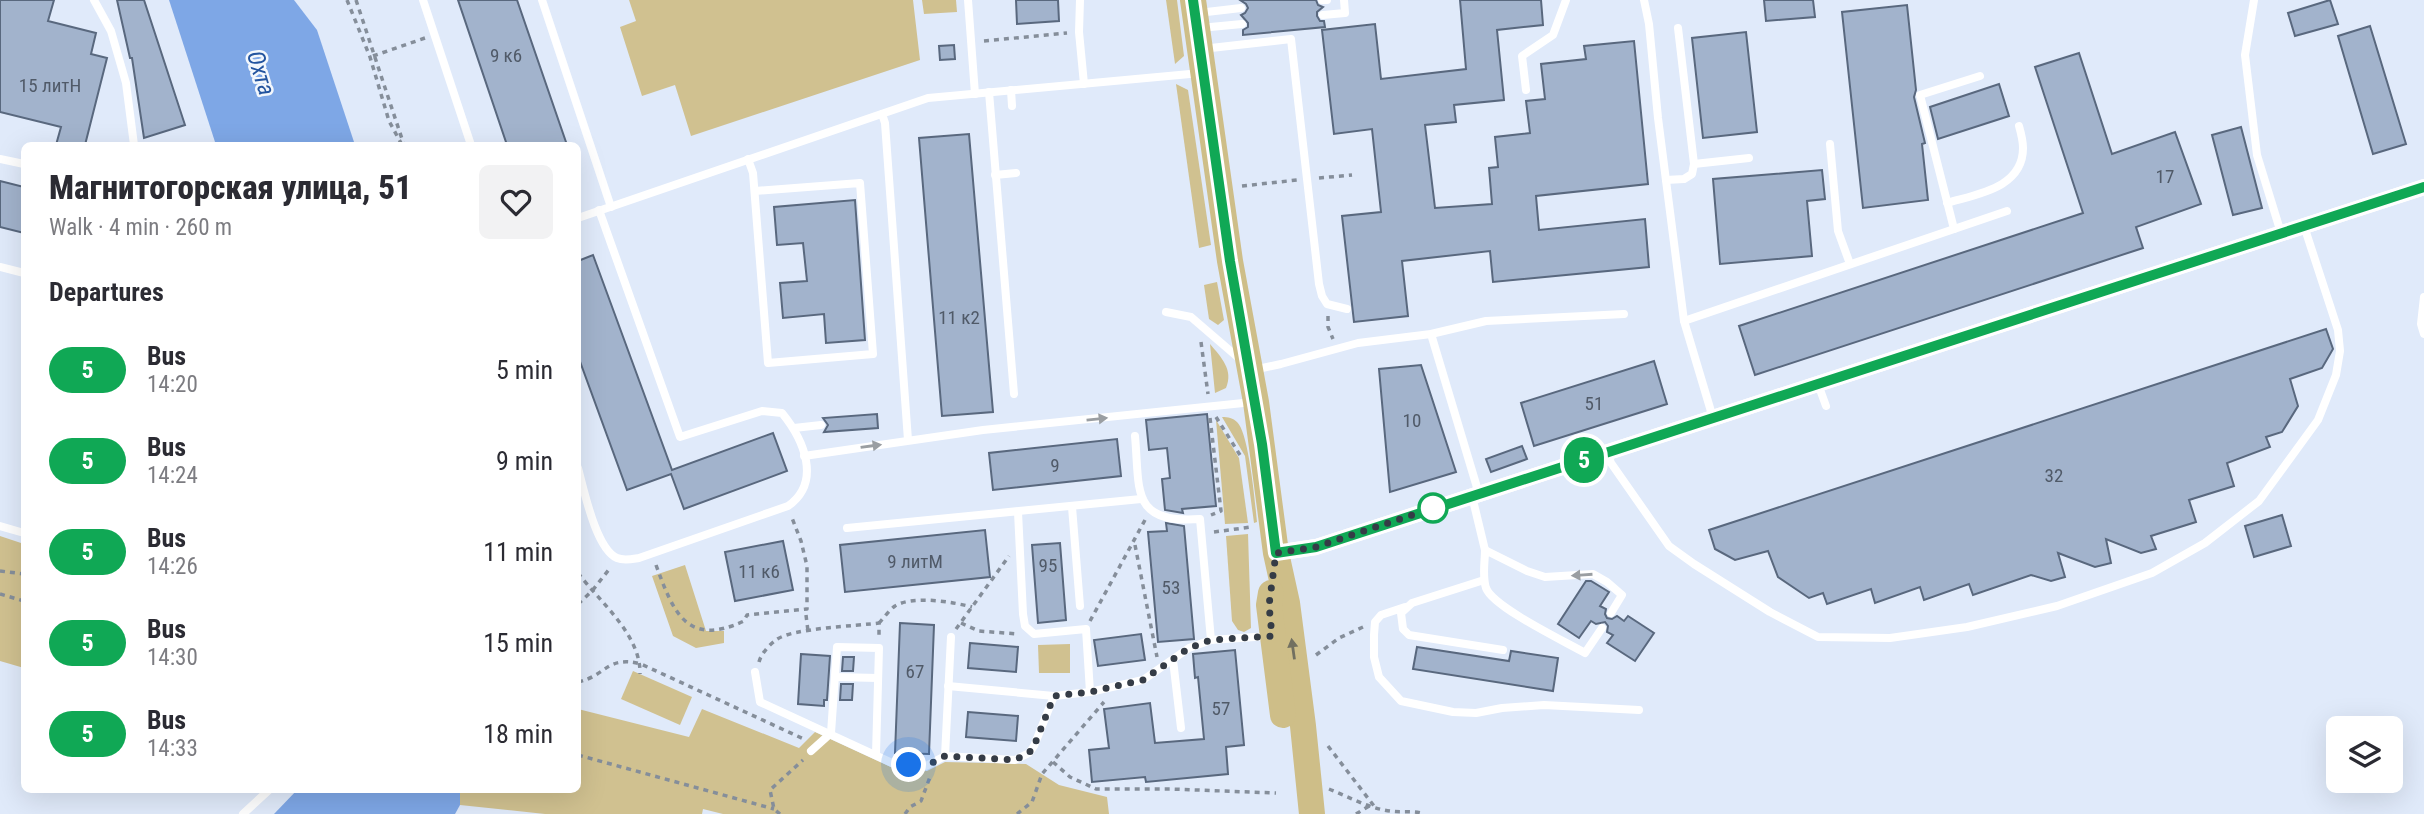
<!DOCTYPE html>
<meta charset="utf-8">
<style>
:root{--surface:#fff;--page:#f2f2f3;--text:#2b2b33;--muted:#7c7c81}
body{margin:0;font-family:"Roboto Condensed",sans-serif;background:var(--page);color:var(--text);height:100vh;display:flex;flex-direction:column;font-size:26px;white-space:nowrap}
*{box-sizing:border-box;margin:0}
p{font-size:23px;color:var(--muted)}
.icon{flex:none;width:38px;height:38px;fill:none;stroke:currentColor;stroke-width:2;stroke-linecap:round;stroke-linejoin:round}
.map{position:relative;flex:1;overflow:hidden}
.drawer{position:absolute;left:21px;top:142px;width:560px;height:651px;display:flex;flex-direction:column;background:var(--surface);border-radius:10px;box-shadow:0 7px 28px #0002}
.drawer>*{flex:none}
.badge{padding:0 14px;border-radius:23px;font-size:24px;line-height:46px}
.fabs{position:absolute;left:2326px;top:716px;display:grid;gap:14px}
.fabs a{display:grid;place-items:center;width:77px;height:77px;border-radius:10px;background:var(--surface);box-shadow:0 7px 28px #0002;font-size:35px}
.you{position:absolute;width:35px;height:35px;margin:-18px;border:5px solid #fff;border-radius:50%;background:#1a73e8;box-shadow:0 0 0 10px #1a73e833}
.map>.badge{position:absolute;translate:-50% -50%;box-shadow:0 0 0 4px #fff}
h2{padding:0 28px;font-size:26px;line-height:63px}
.round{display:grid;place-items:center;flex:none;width:74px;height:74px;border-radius:10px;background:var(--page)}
.overview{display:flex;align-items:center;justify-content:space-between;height:119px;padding:0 28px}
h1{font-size:33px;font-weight:800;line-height:52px}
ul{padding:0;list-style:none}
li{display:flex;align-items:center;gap:21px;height:91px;padding:0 28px}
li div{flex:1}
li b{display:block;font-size:26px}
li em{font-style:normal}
li .badge{min-width:77px;font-weight:700;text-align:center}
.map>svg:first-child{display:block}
</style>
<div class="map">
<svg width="2424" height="814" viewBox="0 0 2424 814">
<rect width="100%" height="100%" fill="#e0eafa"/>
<g fill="#d0c190">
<polygon points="629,0 913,0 920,60 691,136 675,85 642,96 620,27 636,21"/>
<polygon points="922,0 956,0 957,12 924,14"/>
<polygon points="1166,0 1177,0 1184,56 1175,64"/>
<polygon points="1176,84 1188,90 1211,245 1199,248"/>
<polygon points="1217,282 1224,320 1218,325 1209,319 1204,285"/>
<path d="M1210,344C1221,357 1234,370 1226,388L1215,393Z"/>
<path d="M1222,417C1228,417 1233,418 1237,422C1249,433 1255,503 1257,522L1254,523L1245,456Z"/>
<polygon points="1216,420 1239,458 1248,523 1225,524"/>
<polygon points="1248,534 1251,628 1244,632 1238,630 1232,621 1226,536"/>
<polygon points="0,536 24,544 24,668 0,661"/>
<polygon points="685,565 706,631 724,631 724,643 696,648 673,636 652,576"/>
<polygon points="1070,644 1070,673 1039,673 1038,645"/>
<polygon points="633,671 692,697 680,725 621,699"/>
<polygon points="578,709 689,737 702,709 799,748 815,732 893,768 927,771 945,762 1026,764 1059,785 1107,797 1109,814 723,814 703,809 702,814 545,814 460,805 460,789 578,789"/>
</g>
<g fill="#7ea7e6">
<polygon points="169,0 294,0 317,30 355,145 216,145"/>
<polygon points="298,789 460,789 460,805 455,814 274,814"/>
</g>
<g fill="#a2b3cc" stroke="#59687e" stroke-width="2">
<polygon points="0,0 54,0 48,21 96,33 91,54 107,58 85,145 56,145 61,127 0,112"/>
<polygon points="117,0 144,0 185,125 144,138 132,58 130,58"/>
<polygon points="458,0 517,0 567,145 507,145"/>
<polygon points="1016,0 1058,0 1059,21 1017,24"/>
<polygon points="1240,0 1316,0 1318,5 1323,7 1317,12 1317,16 1320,21 1324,21 1325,27 1243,35 1243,30 1248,27 1248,23 1241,15 1245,13 1248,8 1246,4"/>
<polygon points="1460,0 1541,0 1543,25 1497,30 1504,100 1454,105 1456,122 1425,125 1435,208 1492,204 1489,168 1498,167 1495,137 1530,133 1526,101 1545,99 1541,64 1586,59 1584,46 1634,41 1648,184 1536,196 1539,230 1645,219 1649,267 1493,282 1490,251 1402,261 1408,316 1354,322 1342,216 1381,212 1372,129 1334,134 1322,30 1375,24 1381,79 1466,69"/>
<polygon points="1764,0 1813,0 1815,17 1766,21"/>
<polygon points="2330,0 2338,24 2295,36 2288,13"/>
<polygon points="1907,5 1916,90 1914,97 1925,143 1922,144 1928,200 1863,208 1842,12"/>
<polygon points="2370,26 2406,144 2373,154 2338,36"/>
<polygon points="1746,32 1757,132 1703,138 1692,38"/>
<polygon points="954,45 955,59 940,60 939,46"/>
<polygon points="2079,53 2112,154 2175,132 2201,204 2136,227 2143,248 1755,375 1739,326 2083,213 2035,67"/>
<polygon points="1999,84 2009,116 1938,139 1930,107"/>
<polygon points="2241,127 2262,208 2233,215 2212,135"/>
<polygon points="969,134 993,412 942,416 919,138"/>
<polygon points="1822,170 1825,199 1807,201 1812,256 1720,264 1713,179"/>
<polygon points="0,181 24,187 24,233 0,227"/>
<polygon points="855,200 865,340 826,343 824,314 783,318 780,283 807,281 803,243 777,245 774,207"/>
<polygon points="593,255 672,470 773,433 787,471 684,509 671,474 627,490 578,356 578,261"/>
<polygon points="2326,329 2333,349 2322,368 2290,379 2298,406 2282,432 2266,437 2270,447 2227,463 2234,486 2189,500 2196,522 2151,536 2156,549 2141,553 2106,539 2111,563 2095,567 2058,553 2065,577 2051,581 2031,575 1973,595 1969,584 1924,600 1920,587 1875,603 1871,589 1827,604 1823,593 1809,598 1778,577 1768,551 1735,560 1715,549 1709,530"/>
<polygon points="1654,361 1667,404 1534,446 1521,403"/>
<polygon points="1421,365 1456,472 1390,492 1379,369"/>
<polygon points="877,414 878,428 824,432 828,425 823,418"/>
<polygon points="1207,414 1216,506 1182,509 1183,513 1165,510 1162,479 1170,478 1167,448 1149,450 1146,420"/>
<polygon points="1117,439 1121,476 993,490 989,453"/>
<polygon points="1522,446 1527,459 1491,472 1486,459"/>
<polygon points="2282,515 2291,546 2254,557 2245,526"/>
<polygon points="1166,523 1184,526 1194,639 1158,642 1148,532 1167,531"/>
<polygon points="985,530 990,577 845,592 840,545"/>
<polygon points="783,541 793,590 735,601 725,552"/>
<polygon points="1060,543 1066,620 1038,623 1032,545"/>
<polygon points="1586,581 1591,581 1609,592 1600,606 1606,609 1605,614 1607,618 1612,619 1617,616 1624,621 1628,616 1654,633 1635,661 1607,643 1613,635 1607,632 1608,626 1605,622 1596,624 1591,621 1579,638 1558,624"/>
<polygon points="900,623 934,625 929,754 895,753"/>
<polygon points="1141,634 1145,660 1098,666 1094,640"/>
<polygon points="970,643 1018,647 1016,672 968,668"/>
<polygon points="1417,647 1509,661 1511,651 1558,658 1553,691 1413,669"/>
<polygon points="1235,650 1244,745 1226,747 1228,774 1146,782 1145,777 1092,782 1089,750 1109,748 1104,709 1150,703 1155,743 1204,739 1198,677 1195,678 1193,654"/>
<polygon points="801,654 830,656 827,700 824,700 824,706 798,704"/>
<polygon points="843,657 854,657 853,671 842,671"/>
<polygon points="841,684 853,684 852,700 840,700"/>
<polygon points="968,712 1018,716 1016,741 966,737"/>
</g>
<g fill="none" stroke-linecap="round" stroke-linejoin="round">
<g stroke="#858e9a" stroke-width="3.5" stroke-dasharray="5 5" stroke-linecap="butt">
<polyline points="347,0 370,57 389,121 402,145"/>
<polyline points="356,0 404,145"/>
<polyline points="984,41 1067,33"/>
<polyline points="373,56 425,38"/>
<polyline points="1319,178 1352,175"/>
<polyline points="1242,186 1297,180"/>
<polyline points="1328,316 1328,327 1333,339"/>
<polyline points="1201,342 1208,394"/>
<polyline points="1216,417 1240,455"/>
<polyline points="1210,418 1221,511 1211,515"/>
<polyline points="1214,532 1251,527"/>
<polyline points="1135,545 1157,657"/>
<path d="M656,565C673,611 686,648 744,621L747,615L807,609V566L801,541L792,518"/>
<polyline points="0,571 24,574"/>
<path d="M578,573C600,602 641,635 640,674"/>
<polyline points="0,594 24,601"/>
<polyline points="578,604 592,591 611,567"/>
<polyline points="806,615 808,631"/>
<polyline points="1090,621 1145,520"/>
<path d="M879,623C884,618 889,610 895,606C913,595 953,602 972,607"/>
<polyline points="961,623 979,631 1018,634"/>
<polyline points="956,629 1009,556"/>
<polyline points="1316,655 1339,638 1363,627"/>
<path d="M759,662C761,654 769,645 776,640C791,628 857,626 879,623V636"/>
<path d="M578,682C606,676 607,655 641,664L806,740"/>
<polyline points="1328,746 1374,806"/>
<polyline points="578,755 774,809"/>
<polyline points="1053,762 1070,777 1096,789 1170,789 1276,793"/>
<path d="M1329,789C1349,797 1368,808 1390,811C1401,813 1413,810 1424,814"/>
<polyline points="780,814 774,809 770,790 803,760"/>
<polyline points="905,814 910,807 921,801 930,777"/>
<polyline points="1017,814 1032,802 1042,774 1104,702"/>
<polyline points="1356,814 1369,806"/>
</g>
<g stroke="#fff" stroke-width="8">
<polyline points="94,0 111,31 126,83 134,145"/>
<polyline points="423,0 471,145"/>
<polyline points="542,0 611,207"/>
<polyline points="968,0 975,94"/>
<polyline points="1080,0 1079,32 1084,84"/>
<polyline points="1322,0 1327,0"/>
<polyline points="1644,0 1649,24 1658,118 1684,321 1713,418"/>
<polyline points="2254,0 2245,55 2257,155 2281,233"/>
<polyline points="1198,13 1241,8"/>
<polyline points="1323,15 1345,13 1344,0"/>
<polyline points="1200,28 1242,24"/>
<polyline points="1202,49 1291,39 1319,284 1322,296 1327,304 1347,309"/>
<polyline points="1011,90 1012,106"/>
<polyline points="1526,90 1522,56 1553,35 1566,0"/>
<polyline points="989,92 1014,394"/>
<polyline points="882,114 885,123 908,440"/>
<polyline points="1830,144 1838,231 1850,264"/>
<polyline points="0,159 24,164"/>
<polyline points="748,159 753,173 768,363 873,354 860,183 755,191"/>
<polyline points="1694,164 1749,158"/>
<polyline points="995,175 1016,173"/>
<polyline points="1666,180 1684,179 1692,174 1694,164 1678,28"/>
<path d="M1947,203C1977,194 2023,188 2023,148C2023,141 2021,133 2019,126"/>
<polyline points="578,218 928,98 1201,73"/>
<polyline points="1954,229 1920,95 1980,76"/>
<polyline points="0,267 24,273"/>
<polyline points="2424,297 2421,324 2424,334"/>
<polyline points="1166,312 1191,317 1241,360"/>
<polyline points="1684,321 2007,211"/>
<polyline points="1431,334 1479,494"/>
<polyline points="1253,370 1281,364 1358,343 1431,334 1486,321 1624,314"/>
<polyline points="1818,384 1826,406"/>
<polyline points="794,428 821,425"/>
<path d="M1135,436C1140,490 1130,524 1200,519L1211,640"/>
<polyline points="1607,452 1611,463 1669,546 1694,564 1770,612 1818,637 1890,638 1967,627 2057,606 2152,573 2205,543 2259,501 2318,420 2336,375 2340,351 2338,330 2304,226"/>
<polyline points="804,456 983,430 1253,402"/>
<path d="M578,468C584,490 596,549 617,558C624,561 632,559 639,558L788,506C822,482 804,440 782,413L762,411L680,437L599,210"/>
<polyline points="1472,496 1485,550"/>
<polyline points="1072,507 1080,606"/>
<polyline points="1018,512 1023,614 1025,626 1034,634 1086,629 1090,692"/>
<polyline points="0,526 24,533"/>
<polyline points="847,528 1141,499"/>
<polyline points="1484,580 1412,603 1401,613 1403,629 1409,635 1503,650"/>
<polyline points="1405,607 1381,615 1375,622 1374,635 1374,657 1379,677 1401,701 1453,712 1476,713 1502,708 1544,705 1639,710"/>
<path d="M1602,628L1585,653C1564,641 1493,607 1486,588C1482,576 1485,562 1485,550L1527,571L1545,577L1593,574L1607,582L1622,595L1611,613"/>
<polyline points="1173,660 1181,728"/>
<polyline points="755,672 760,702 892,763 926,766 945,756 1015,760 1029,753 1034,746 1054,696 1090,692 1143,680 1189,648 1211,640 1269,636"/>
<polyline points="835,677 878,678"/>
<polyline points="948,686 1054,696"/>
<polyline points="811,751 831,733 837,647 879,648 876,754"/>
<polyline points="945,756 951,637"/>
<polyline points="243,814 270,789"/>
</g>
<polyline stroke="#fff" stroke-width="16" points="1276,553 1316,547 2424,187"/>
<g stroke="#cebe88" stroke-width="26">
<polyline points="1193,0 1230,261 1256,402 1276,553 1287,603 1303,726 1312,814"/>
<polyline points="1271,593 1269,605 1283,715"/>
</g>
</g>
<defs><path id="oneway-solid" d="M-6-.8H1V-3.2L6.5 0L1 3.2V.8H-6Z" transform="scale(1.75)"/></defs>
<g fill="#9a9ea2">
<use href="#oneway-solid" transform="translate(1097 419) rotate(-6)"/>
<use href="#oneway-solid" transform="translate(871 446) rotate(-8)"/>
<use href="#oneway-solid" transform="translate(1582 575) rotate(176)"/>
</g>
<use fill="#727060" href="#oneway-solid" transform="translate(1293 649) rotate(-98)"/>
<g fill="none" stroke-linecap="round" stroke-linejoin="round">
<g stroke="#fff" stroke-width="16">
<polyline id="line" points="1193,0 1230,261 1262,444 1276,553 1316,547 2424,187"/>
</g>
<use href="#line" stroke="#10a855" stroke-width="10"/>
<polyline stroke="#353c46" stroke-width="7" stroke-dasharray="0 12.6" points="909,765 926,766 945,756 1015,760 1029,753 1034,746 1054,696 1090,692 1143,680 1189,648 1211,640 1272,636 1269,605 1276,553 1316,547 1433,508"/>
</g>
<circle fill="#fff" stroke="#10a855" stroke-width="3.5" cx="1433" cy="508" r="14"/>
<g text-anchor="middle" stroke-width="5" stroke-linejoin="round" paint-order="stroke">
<g font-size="19" fill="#505a68">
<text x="506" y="62">9 к6</text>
<text x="50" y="92">15 литН</text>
<text x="2165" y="183">17</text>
<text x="959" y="324">11 к2</text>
<text x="1594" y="410">51</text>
<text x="1412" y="427">10</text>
<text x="1055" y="472">9</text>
<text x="2054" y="482">32</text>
<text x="915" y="568">9 литМ</text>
<text x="1048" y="572">95</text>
<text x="759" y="578">11 к6</text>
<text x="1171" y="594">53</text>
<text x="915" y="678">67</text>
<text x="1221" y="715">57</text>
</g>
<g font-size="24" font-style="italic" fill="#23549f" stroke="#f3f7fc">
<text transform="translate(261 73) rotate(73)" y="8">Охта</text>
</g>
</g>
</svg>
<div class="fabs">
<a><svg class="icon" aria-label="layers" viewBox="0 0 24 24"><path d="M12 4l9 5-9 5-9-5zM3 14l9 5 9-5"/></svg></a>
</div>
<div class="you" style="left:909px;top:765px"></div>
<b class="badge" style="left:1584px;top:460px;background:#10a855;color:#fff">5</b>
<section class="drawer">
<div class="overview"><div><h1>Магнитогорская улица, 51</h1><p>Walk · 4 min · 260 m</p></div><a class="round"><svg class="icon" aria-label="heart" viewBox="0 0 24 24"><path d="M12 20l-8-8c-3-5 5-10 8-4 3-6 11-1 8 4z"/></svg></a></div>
<h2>Departures</h2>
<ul>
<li><span class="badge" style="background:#10a855;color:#fff">5</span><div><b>Bus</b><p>14:20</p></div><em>5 min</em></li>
<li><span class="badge" style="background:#10a855;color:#fff">5</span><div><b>Bus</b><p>14:24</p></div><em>9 min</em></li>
<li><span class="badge" style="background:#10a855;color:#fff">5</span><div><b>Bus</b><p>14:26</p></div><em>11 min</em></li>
<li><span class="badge" style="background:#10a855;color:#fff">5</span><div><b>Bus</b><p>14:30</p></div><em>15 min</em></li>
<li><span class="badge" style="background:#10a855;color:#fff">5</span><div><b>Bus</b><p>14:33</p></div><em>18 min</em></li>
</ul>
</section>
</div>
